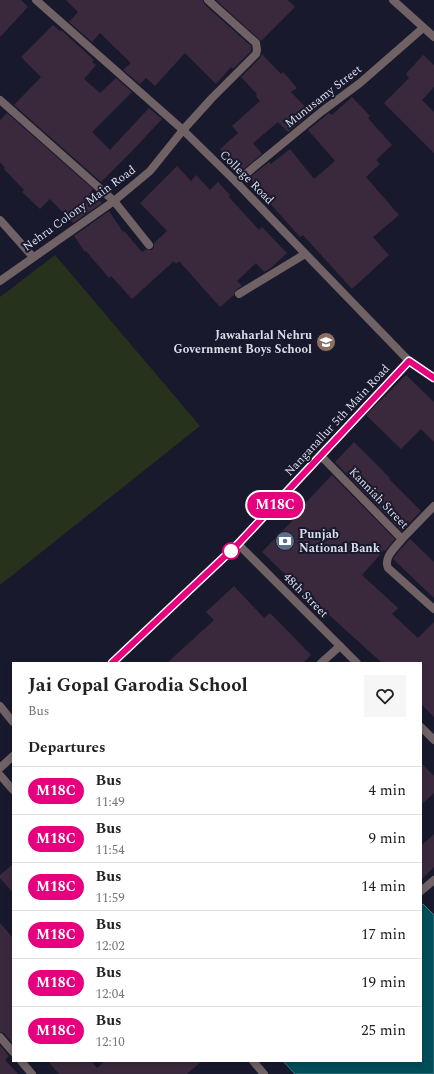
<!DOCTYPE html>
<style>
:root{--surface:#fff;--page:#f6f6f6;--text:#222;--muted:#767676;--line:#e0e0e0}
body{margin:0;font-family:Spectral,serif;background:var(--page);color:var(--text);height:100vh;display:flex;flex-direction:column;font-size:15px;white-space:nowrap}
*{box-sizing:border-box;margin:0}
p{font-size:13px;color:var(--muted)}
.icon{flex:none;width:22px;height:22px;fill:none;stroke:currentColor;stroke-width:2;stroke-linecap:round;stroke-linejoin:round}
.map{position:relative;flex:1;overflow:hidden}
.details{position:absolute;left:12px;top:662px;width:410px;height:400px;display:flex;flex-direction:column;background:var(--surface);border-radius:0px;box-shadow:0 2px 6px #0003}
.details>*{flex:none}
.badge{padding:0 8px;border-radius:13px;font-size:14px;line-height:26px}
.map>.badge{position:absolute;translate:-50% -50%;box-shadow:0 0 0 2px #fff}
h2{padding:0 16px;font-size:15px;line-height:36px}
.round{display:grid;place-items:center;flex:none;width:42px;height:42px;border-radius:0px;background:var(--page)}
.overview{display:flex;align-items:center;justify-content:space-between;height:68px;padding:0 16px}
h1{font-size:19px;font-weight:700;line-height:30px}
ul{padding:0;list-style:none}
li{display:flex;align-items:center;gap:12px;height:48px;padding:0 16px;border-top:1px solid var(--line)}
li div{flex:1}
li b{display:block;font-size:15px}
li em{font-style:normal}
li .badge{min-width:44px;font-weight:700;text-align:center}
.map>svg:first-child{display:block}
</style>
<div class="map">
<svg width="434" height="1074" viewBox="0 0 434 1074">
<rect width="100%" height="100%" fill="#18192d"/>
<polygon fill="#26321b" points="55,255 200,426 0,585 0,297"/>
<polygon fill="#004e5a" stroke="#427986" points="423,904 434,915 434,1074 295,1074 283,1061 421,1061 421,905"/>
<g fill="#3a293c">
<polygon points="0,0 21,0 28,7 0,37"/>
<polygon points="66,0 203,0 204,4 251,46 251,51 233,69 231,67 216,84 185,53 155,86 146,78 140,84 123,70 131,63 100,33 92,42 69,22 78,12"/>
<polygon points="216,0 288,0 295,7 261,41"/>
<polygon points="53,25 60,31 61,30 94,60 92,62 96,65 84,79 100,93 116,78 132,92 92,132 110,150 149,108 162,119 133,150 101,182 14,105 41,77 21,57"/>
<polygon points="262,54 281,74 283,72 297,88 291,92 311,113 288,132 278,122 253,143 262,154 240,172 220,149 238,133 232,126 260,101 256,96 257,94 241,77 260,58"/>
<polygon points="423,55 434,65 434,87 422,100 434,112 434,153 384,103 409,78 406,74"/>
<polygon points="352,97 370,116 368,118 392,145 376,160 380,164 366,177 399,215 373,237 389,255 352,289 303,235 300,237 267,200 249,178 269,162 271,164 290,149 314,179 335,161 308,130 329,113 332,115"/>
<polygon points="7,113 93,189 91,192 102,203 73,223 50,199 40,209 22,192 24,190 4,169 5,168 0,162 0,120"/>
<polygon points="177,166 191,181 196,175 210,190 218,182 230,195 229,197 259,230 262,227 287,253 271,268 264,272 256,263 237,281 242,286 236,290 234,295 220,307 179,261 176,264 174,261 132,299 111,276 109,278 86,251 85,252 74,236 109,211 123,232 124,231 142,252 146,249 149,250 152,250 154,247 154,243 167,231 140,203"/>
<polygon points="406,375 434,402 434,442 421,429 401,449 366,415"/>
<polygon points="354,442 390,478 389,479 421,511 402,531 335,462"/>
<polygon points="332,475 395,539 385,551 384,550 362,575 398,608 392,614 418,638 434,622 434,717 421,704 421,663 382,663 306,594 305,595 284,575 285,574 262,552 296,517 294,515"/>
<polygon points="410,539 434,562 434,598 393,559 398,552"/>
<polygon points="234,586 264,618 270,613 311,655 303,663 167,663 214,620 206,612"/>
<polygon points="421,763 434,776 434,793 421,805"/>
<polygon points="434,834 434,867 421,880 421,846"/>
<polygon points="13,864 13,893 0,878 0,875"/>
<polygon points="0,923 13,938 13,1044 4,1033 0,1032"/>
<polygon points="0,1045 9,1056 5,1060 18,1074 0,1074"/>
<polygon points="48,1061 91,1061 97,1068 105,1061 202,1061 187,1074 59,1074"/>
</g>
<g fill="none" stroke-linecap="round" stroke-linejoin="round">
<g stroke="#706264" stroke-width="8">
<polyline points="36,0 183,130 236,182 409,361"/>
<polyline points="393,0 434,37"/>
<polyline points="0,100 114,201 149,245"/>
<polyline points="236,182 321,112 360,83 423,28"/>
<polyline points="0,220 33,257"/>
<polyline points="0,281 114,201 150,171 183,130 212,98 256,54 257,50 256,43 208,0"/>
<polyline points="239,294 305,254"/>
<path d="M321,456L402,539C396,547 383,557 388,568L434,609"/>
<polyline points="402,539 434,506"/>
<polyline points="238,544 357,663"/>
<polyline points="321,663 340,646"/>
<polyline points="0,706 13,722"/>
<polyline points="421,727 434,740"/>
<polyline points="0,775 13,790"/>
<polyline points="421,891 434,880"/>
<polyline points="0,1037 13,1052"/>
<polyline points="21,1061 32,1074"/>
<polyline points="253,1061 264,1074"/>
</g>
<g stroke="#706264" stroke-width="8">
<polyline points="112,663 238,544 409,361 434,378"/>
<polyline points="0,768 13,756"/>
</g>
</g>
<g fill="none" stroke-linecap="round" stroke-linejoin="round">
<g stroke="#fff" stroke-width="9">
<polyline id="line" points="112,663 238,544 409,361 434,378"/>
</g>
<use href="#line" stroke="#e6007e" stroke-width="6"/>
</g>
<defs>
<g id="school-disc" transform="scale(1)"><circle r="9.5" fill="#8d6e63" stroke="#18192d"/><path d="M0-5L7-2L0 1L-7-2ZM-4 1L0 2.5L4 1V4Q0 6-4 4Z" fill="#fff"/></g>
<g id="bank-disc" transform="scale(1)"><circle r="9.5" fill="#5c6f8a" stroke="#18192d"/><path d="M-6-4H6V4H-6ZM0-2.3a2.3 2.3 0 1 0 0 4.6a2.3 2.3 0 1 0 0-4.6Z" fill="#fff"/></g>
</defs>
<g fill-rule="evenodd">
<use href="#school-disc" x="326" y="342"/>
<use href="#bank-disc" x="285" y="541"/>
</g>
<circle fill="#fff" stroke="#e6007e" stroke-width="2" cx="231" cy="551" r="8"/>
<g text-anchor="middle" stroke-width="4" stroke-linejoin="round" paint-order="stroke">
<g font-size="12" fill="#dbddeb" stroke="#18192d">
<text transform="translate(323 96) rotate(-38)" y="4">Munusamy Street</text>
<text transform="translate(247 177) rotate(45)" y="4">College Road</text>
<text transform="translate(79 208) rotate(-36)" y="4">Nehru Colony Main Road</text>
<text transform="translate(337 420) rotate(-47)" y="4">Nanganallur 5th Main Road</text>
<text transform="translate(379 498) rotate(46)" y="4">Kanniah Street</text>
<text transform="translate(306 595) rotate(45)" y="4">48th Street</text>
</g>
<g font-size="12" font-weight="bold" fill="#dbddeb" stroke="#18192d" text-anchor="end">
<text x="312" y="339">Jawaharlal Nehru<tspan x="312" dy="14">Government Boys School</tspan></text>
<text x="299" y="538" text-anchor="start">Punjab<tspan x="299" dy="14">National Bank</tspan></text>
</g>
</g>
</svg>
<b class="badge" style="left:275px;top:505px;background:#e6007e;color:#fff">M18C</b>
<section class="details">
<div class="overview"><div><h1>Jai Gopal Garodia School</h1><p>Bus</p></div><a class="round"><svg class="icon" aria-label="heart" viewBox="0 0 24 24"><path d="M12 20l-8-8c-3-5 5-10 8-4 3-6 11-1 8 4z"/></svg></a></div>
<h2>Departures</h2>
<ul>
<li><span class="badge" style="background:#e6007e;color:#fff">M18C</span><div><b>Bus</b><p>11:49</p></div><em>4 min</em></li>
<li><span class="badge" style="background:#e6007e;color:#fff">M18C</span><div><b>Bus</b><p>11:54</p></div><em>9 min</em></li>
<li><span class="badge" style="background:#e6007e;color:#fff">M18C</span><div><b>Bus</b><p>11:59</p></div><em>14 min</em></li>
<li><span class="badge" style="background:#e6007e;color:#fff">M18C</span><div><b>Bus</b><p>12:02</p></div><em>17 min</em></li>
<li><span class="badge" style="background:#e6007e;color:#fff">M18C</span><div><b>Bus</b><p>12:04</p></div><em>19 min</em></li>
<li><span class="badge" style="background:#e6007e;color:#fff">M18C</span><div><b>Bus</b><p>12:10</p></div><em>25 min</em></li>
</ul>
</section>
</div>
